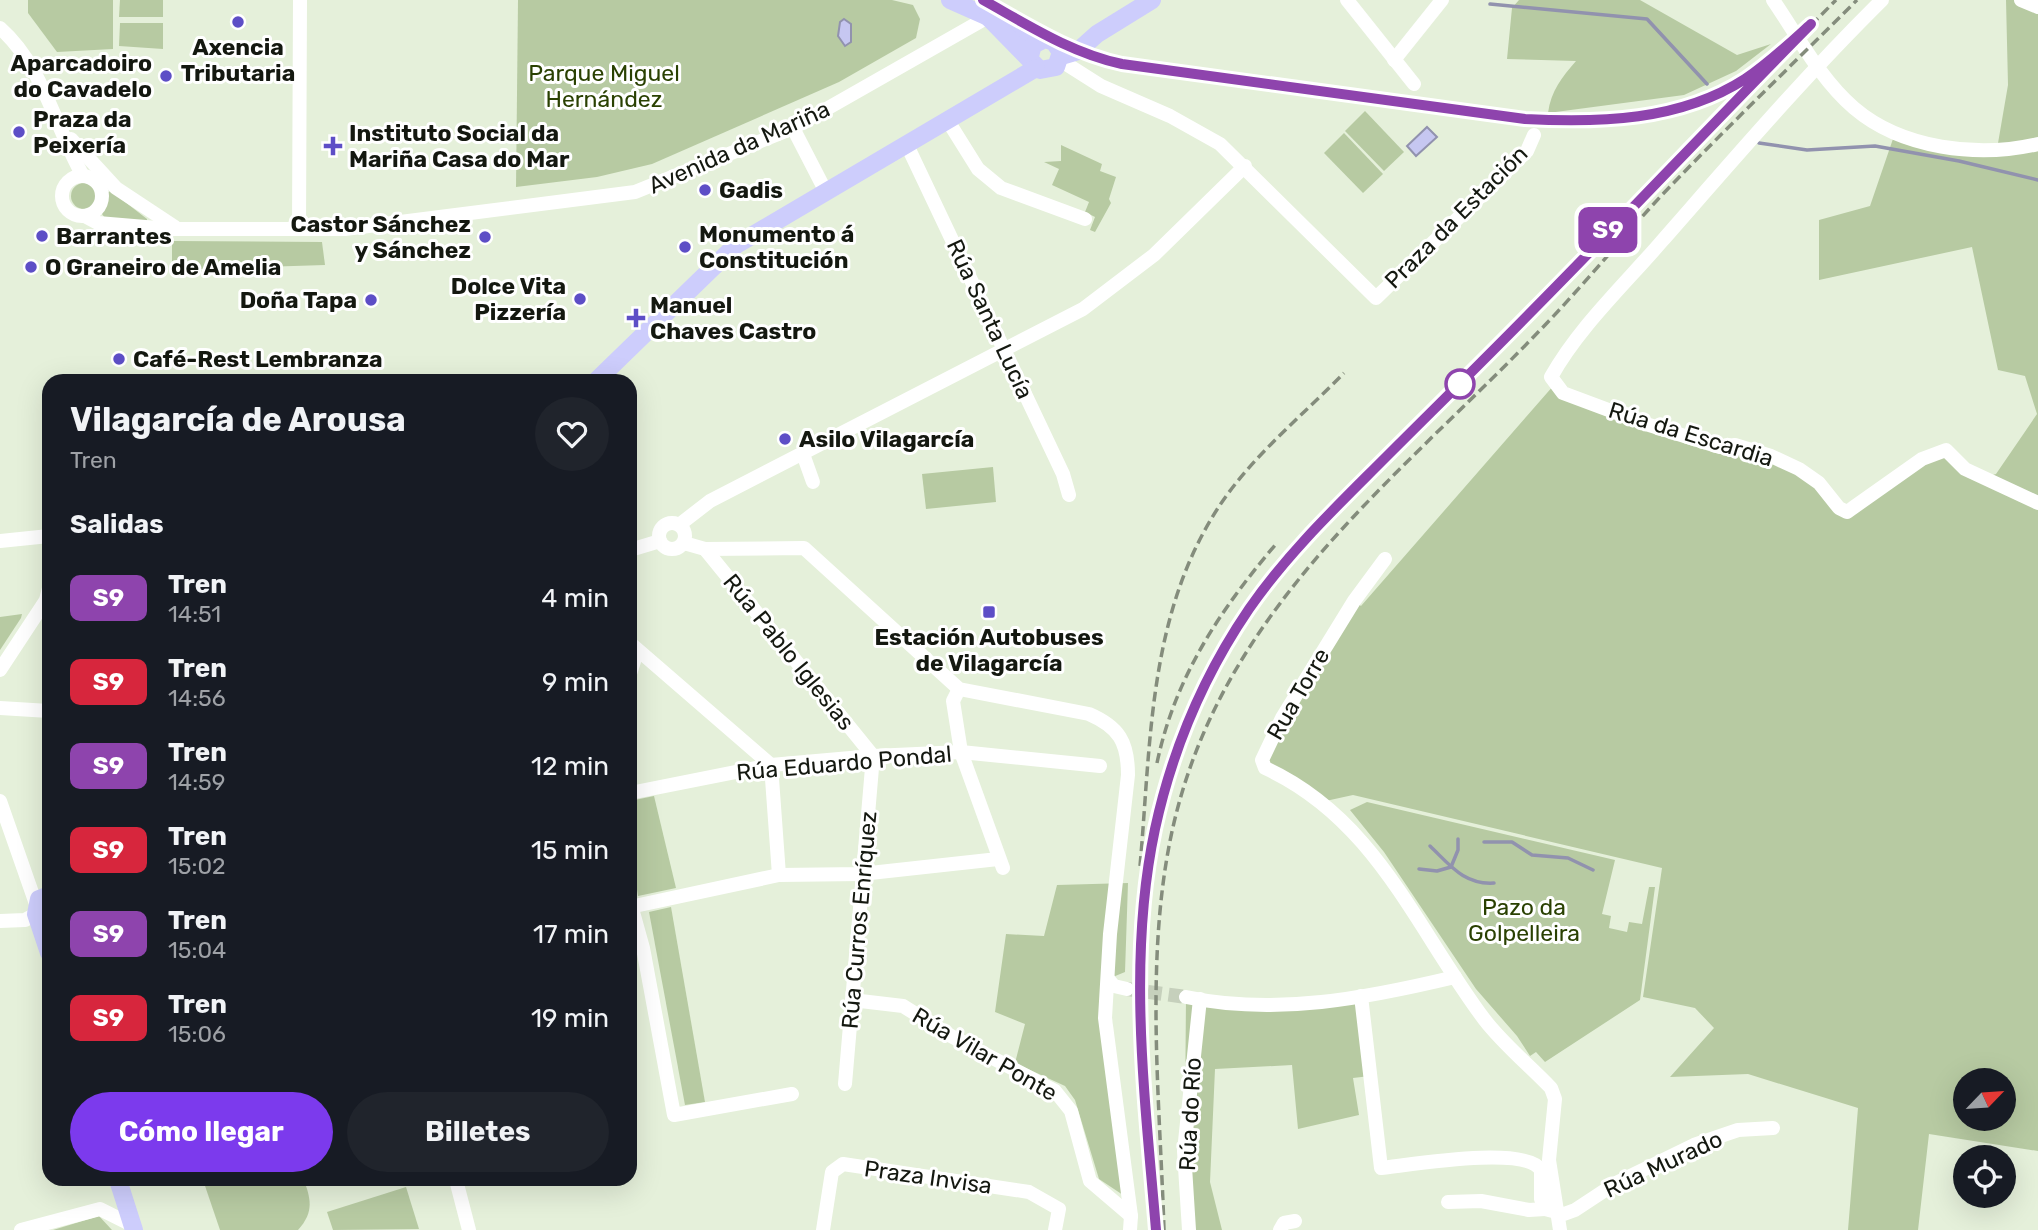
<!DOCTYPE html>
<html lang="es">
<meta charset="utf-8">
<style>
:root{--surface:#171b24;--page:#20242c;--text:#f1f3f6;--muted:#9ea1a6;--accent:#7c3aed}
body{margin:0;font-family:Rubik,sans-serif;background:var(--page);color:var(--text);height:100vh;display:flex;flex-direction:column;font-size:26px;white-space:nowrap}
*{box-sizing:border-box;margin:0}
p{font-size:23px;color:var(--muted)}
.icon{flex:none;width:38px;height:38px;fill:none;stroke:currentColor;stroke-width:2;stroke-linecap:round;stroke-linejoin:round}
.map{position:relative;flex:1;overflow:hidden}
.drawer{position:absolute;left:42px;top:374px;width:595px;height:812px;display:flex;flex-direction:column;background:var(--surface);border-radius:21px;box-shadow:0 7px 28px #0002}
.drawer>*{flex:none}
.badge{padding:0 14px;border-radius:10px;font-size:24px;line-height:46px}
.needle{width:46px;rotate:65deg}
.fabs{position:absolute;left:1953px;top:1068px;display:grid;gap:14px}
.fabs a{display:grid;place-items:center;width:63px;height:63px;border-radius:50%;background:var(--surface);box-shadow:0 7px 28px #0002;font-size:35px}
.map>.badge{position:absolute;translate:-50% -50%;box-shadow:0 0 0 4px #fff}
h2{padding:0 28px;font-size:26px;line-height:63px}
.round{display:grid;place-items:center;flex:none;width:74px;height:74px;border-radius:37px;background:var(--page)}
.head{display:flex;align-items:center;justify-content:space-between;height:119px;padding:0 28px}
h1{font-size:33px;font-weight:700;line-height:52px}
.cta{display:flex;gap:14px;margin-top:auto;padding:14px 28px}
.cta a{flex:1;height:80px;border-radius:42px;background:var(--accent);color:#fff;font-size:28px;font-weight:700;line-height:80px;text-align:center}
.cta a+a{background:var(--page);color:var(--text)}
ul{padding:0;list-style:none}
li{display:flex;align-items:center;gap:21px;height:84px;padding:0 28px}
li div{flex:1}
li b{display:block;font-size:26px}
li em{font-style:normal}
li .badge{min-width:77px;font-weight:700;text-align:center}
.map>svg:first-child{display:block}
</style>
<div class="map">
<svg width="2038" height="1230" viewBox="0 0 2038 1230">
<rect width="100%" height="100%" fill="#e5f0da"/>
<g fill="#b7caa2" fill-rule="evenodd">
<polygon points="28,0 113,0 113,49 57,52 28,13"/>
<polygon points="120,0 163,0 163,17 119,17"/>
<polygon points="518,0 892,0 913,5 920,19 916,38 839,82 652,164 597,177 516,187"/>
<path d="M1519,0H1640L1737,55L1771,44L1736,71L1684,95L1548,113C1551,91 1562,77 1576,61L1507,59L1512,8Z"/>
<path d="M2006,0H2015L2038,12V1151L1929,1134L1918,1230H1848L1858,1108L1748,1074L1670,1077L1714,1028L1695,1008L1643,997L1662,868L1353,795L1321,802L1265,768L1267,747L1354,601L1361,606L1554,385L1564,393L1799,469L1839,508L1946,450L1983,478L1996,474L2037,414L2025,376L1998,370L1972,247L1819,280V220L1870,206L1895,133L1997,149L2008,85ZM1965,1080H2004V1118H1965Z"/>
<polygon points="120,23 163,23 163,49 119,46"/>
<polygon points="1365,111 1404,152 1384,171 1345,131"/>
<polygon points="1344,133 1383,174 1363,193 1324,153"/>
<polygon points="1061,145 1102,164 1100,171 1116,177 1109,199 1111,203 1095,232 1090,230 1095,217 1085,212 1089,202 1052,185 1059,169 1044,162 1061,161"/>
<circle cx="84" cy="196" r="13"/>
<polygon points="111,191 147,219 147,221 105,218 102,214 108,192"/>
<polygon points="172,241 322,242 325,265 172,270"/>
<polygon points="993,467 996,502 926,509 922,474"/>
<polygon points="22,614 21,618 0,650 0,617"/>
<polygon points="654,796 676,888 638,896 630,846 630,801"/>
<polygon points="1367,802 1615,860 1602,914 1611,916 1609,928 1627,932 1629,922 1642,924 1649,887 1655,887 1640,1000 1545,1062 1536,1052 1530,1056 1517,1036 1476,989 1384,852 1350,810"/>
<polygon points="1128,883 1125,972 1108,979 1129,1199 1099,1179 1075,1100 1065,1086 1015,1063 1025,1024 995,1012 1006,934 1044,936 1057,885"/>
<polygon points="671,907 705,1102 685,1105 649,912"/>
<polygon points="1361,996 1370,1076 1353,1078 1359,1115 1298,1129 1292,1065 1215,1069 1210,1182 1222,1230 1184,1230 1186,997 1274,1007"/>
<path d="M203,1180H304C311,1200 314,1212 298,1230H220Z"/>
<polygon points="406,1187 419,1229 333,1230 327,1212"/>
<polygon points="99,1216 112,1230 53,1230"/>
</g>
<g fill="#c6c7f1" stroke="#9192ae" stroke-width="2">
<polygon points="844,19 851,24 851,42 845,46 838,36 840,22"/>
<polygon points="1427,127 1437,137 1416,156 1407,146"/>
</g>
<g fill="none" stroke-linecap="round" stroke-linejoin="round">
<g stroke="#9192ae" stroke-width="3.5">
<polyline points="1490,4 1647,19 1707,84"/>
<polyline points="1759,143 1807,150 1875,146 1959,161 2038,180"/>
<polyline points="1484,842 1512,842 1532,855 1568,858 1593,870"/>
<path d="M1430,846C1450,865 1464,885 1494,883"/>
<polyline points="1419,869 1437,871 1451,867 1458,850 1458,839"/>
</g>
<polyline stroke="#c6d0bc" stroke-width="14" stroke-dasharray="14 7" stroke-linecap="butt" points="1127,989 1186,997"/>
<g stroke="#fff" stroke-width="14">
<polyline points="1347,0 1414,84"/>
<path d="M1773,0C1797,35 1821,80 1854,108C1902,149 1978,158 2038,144"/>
<path d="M1882,0C1804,77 1734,159 1662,241C1625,284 1579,327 1551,377L1563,393L1646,424L1720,447L1735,445L1771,456L1799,469L1819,483L1839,508L1847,512L1922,459L1946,450L1965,469L2038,503"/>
<polyline points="2021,0 2038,7"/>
<path d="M0,28C43,66 55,127 83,176"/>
<polyline points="1060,60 1101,86 1170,116 1220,144 1376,298 1527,151 1534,135"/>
<polyline points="1394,60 1442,0"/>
<polyline points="948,121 978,169 1001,188 1085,219"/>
<polyline points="793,128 826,192"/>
<polyline points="71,139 116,188 175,227"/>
<polyline points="907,145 1063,474 1069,495"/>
<circle cx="82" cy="196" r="20"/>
<polyline points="85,216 98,223 169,229 345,229 635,192 793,128 988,17"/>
<polyline points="299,229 300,0"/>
<polyline points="803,454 813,482"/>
<circle cx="672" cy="536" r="13"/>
<polyline points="679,525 710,501 1083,309 1154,255 1245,166"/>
<polyline points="0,541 49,536"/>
<path d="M684,543L705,549L804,548L959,689L1089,714C1119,727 1128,742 1128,775L1110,934L1105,1018L1131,1216L1130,1230"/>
<polyline points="705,549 873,756 845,1084"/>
<polyline points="630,550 660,541"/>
<path d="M1385,559L1354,601L1282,718L1262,760L1265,768C1376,819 1415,927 1484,1019C1503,1044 1529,1065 1551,1088L1555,1099L1549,1160L1560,1230"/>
<polyline points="630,643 771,765 779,875"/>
<polyline points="0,670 46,600 49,588"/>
<polyline points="630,674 637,652"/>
<polyline points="959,689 953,701 961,752 1003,868"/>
<polyline points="0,708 49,711"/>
<polyline points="630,793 771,765 873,756 961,752 1100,766"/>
<polyline points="0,801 36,904"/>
<polyline points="630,901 643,948 674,1115 792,1094"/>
<polyline points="630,907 779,875 861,874 998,859"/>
<polyline points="0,921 25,920 36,914"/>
<polyline points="1108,979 1114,986 1127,989"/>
<path d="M1361,996L1381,1168C1410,1165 1525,1145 1541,1170V1199L1545,1209L1564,1214L1575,1210L1616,1183L1694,1145L1738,1130L1773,1128"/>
<path d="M1186,997C1276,1016 1367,998 1455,977"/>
<polyline points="852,1000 903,1006 951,1036 1055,1091 1071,1111 1090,1181 1131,1216"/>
<polyline points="456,1180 469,1230"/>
<polyline points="1448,1202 1481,1201 1529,1210 1545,1209"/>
<polyline points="21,1230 100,1209 132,1225"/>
<polyline points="823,1230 832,1172 843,1164 1029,1192 1059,1209 1055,1230"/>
<polyline points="1189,1230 1184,1151 1200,999"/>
<polyline points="1280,1230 1284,1223 1295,1221"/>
</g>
<g stroke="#cdcdfc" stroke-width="18">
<polyline points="950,0 1011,27 1036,42"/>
<polyline points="988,17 1040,70 1056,67 1061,52 1054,42 1045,39 1033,45 1030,56"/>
<polyline points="1061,56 1078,51 1097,34 1152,0"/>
<polyline points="595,382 736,245 1036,68"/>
<polyline points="49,895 39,899 36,914 49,953"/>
<polyline points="118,1180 134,1230"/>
</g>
<g stroke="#848c7c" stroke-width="3.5" stroke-dasharray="10 5" stroke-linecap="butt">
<path d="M991,0L1014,17L1062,44L1107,61L1178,74L1525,119C1600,124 1689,122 1753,73"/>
<path d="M1157,763C1175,677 1220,610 1276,544"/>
<path d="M1140,866C1151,743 1148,616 1218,508C1251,457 1302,416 1344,373"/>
<path d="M1154,1202C1135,984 1122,802 1248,610C1268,581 1292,555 1315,528L1836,0"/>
<path d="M1164,1230C1160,1099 1144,955 1173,827C1223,606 1398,479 1546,324C1586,282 1622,238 1661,196C1725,129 1792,65 1857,0"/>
</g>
</g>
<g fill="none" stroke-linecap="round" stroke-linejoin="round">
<g stroke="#fff" stroke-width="16">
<path id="line" d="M983,0C1028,25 1071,53 1122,64L1525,119C1599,123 1680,121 1745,79C1769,63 1790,43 1811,24C1717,119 1625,217 1531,312C1482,362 1431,412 1381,462C1335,508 1287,554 1249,609C1204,675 1172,751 1155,829C1127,960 1145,1098 1156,1230"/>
</g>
<use href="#line" stroke="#8e44ad" stroke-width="10"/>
</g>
<g fill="#5d4ec6" stroke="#fff" stroke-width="2.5">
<circle cx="238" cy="22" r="7"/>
<circle cx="166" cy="76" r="7"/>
<circle cx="19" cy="132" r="7"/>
<path d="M329.5 135.5h7v7h7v7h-7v7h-7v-7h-7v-7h7z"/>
<circle cx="705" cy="190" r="7"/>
<circle cx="42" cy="236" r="7"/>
<circle cx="485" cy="237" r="7"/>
<circle cx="685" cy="247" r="7"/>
<circle cx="31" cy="267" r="7"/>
<circle cx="580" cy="299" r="7"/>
<circle cx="371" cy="300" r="7"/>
<path d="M632.5 307.5h7v7h7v7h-7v7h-7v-7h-7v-7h7z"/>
<circle cx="119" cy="359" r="7"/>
<circle cx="785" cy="439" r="7"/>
<rect x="982" y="605" width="14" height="14" rx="3.5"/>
</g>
<circle fill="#fff" stroke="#8e44ad" stroke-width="3.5" cx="1460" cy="384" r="14"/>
<g text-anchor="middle" stroke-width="6" stroke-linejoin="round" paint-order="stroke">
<g font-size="23" font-weight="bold" fill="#141810" stroke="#fff" text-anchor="start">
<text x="238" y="55" text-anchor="middle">Axencia<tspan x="238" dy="26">Tributaria</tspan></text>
<text x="152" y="71" text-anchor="end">Aparcadoiro<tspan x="152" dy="26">do Cavadelo</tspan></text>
<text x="33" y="127">Praza da<tspan x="33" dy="26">Peixería</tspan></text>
<text x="349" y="141">Instituto Social da<tspan x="349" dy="26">Mariña Casa do Mar</tspan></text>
<text x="719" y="198">Gadis</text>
<text x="471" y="232" text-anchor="end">Castor Sánchez<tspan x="471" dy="26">y Sánchez</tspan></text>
<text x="699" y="242">Monumento á<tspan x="699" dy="26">Constitución</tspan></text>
<text x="56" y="244">Barrantes</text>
<text x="45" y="275">O Graneiro de Amelia</text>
<text x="566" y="294" text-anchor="end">Dolce Vita<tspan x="566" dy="26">Pizzería</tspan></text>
<text x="357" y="308" text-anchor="end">Doña Tapa</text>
<text x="650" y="313">Manuel<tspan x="650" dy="26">Chaves Castro</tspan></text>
<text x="133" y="367">Café-Rest Lembranza</text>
<text x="799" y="447">Asilo Vilagarcía</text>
<text x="989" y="645" text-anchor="middle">Estación Autobuses<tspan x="989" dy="26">de Vilagarcía</tspan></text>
</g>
<g font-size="23" fill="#2a4102" stroke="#fff">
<text x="604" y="81">Parque Miguel<tspan x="604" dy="26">Hernández</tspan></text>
<text x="1524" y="915">Pazo da<tspan x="1524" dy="26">Golpelleira</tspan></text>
</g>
<g font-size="23" fill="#141810" stroke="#fff">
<text transform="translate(739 147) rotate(-24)" y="8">Avenida da Mariña</text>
<text transform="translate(1456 217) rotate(-45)" y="8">Praza da Estación</text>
<text transform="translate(990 319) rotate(65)" y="8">Rúa Santa Lucía</text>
<text transform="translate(1691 434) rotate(17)" y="8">Rúa da Escardia</text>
<text transform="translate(789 652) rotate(51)" y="8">Rúa Pablo Iglesias</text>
<text transform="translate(1298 694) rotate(-60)" y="8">Rua Torre</text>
<text transform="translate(844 763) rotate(-5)" y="8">Rúa Eduardo Pondal</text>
<text transform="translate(859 920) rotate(-85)" y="8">Rúa Curros Enríquez</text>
<text transform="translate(985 1054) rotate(30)" y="8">Rúa Vilar Ponte</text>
<text transform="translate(1190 1114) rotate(-87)" y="8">Rúa do Río</text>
<text transform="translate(1663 1164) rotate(-25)" y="8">Rúa Murado</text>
<text transform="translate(928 1177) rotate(8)" y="8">Praza Invisa</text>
</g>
</g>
</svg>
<div class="fabs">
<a><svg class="needle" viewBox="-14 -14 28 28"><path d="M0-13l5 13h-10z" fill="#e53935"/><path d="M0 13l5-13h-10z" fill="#9ea1a6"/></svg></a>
<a><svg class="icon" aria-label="locate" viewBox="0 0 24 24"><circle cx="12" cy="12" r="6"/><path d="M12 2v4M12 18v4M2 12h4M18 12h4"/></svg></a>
</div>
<b class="badge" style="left:1608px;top:230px;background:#8e44ad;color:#fff">S9</b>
<section class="drawer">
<div class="head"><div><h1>Vilagarcía de Arousa</h1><p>Tren</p></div><a class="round"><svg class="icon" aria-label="heart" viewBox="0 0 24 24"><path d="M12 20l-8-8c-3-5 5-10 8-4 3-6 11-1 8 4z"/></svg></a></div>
<h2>Salidas</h2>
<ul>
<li><span class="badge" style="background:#8e44ad;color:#fff">S9</span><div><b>Tren</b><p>14:51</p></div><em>4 min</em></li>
<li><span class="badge" style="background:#d7263d;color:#fff">S9</span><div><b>Tren</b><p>14:56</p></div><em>9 min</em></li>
<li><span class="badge" style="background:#8e44ad;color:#fff">S9</span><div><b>Tren</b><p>14:59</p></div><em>12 min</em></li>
<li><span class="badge" style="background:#d7263d;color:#fff">S9</span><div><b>Tren</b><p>15:02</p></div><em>15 min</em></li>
<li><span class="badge" style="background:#8e44ad;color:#fff">S9</span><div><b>Tren</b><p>15:04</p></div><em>17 min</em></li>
<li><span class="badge" style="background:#d7263d;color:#fff">S9</span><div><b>Tren</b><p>15:06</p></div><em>19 min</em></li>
</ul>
<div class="cta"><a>Cómo llegar</a><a>Billetes</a></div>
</section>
</div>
